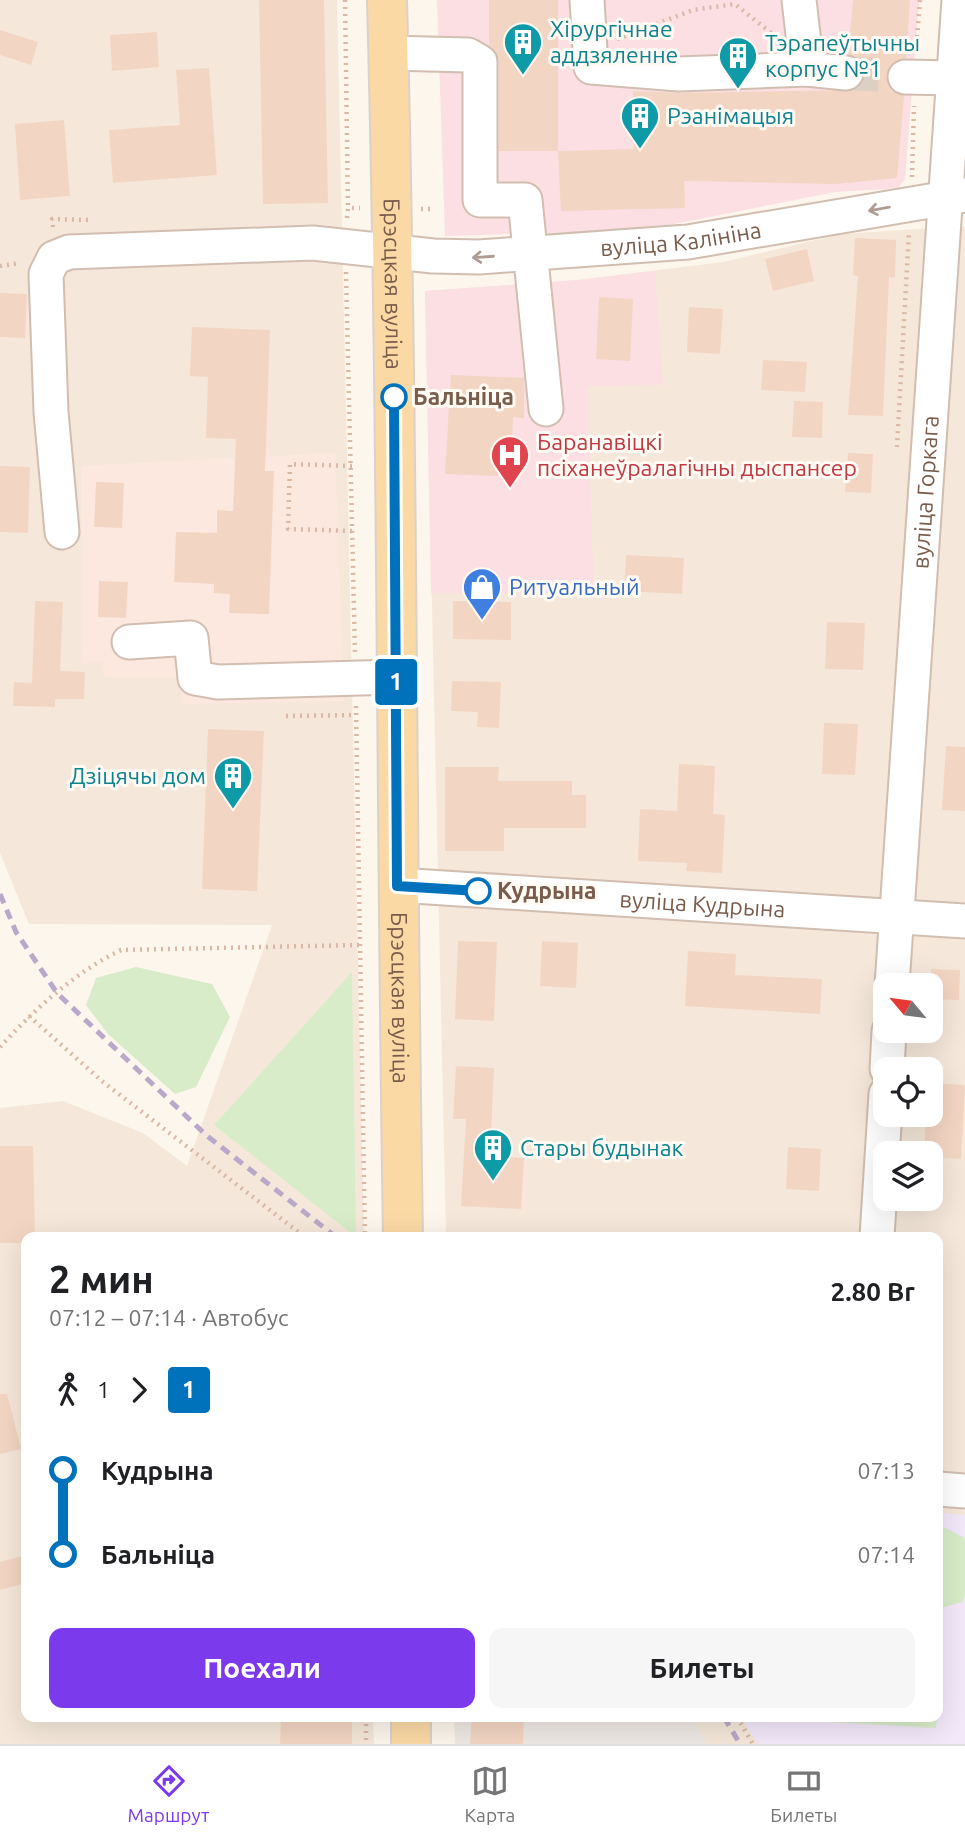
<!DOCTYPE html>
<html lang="ru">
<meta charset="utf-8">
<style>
:root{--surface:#fff;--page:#f6f6f6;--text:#202124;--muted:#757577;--line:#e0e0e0;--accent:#7c3aed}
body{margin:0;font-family:Ubuntu,sans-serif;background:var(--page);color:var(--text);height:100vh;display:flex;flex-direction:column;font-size:26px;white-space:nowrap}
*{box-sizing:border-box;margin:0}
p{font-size:23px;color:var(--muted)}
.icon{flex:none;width:38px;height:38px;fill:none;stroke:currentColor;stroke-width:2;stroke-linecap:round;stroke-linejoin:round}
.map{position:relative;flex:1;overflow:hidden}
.drawer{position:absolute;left:21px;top:1232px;width:922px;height:490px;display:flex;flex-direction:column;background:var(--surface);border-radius:14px;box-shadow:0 7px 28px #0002}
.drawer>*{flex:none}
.badge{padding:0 14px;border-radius:5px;font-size:24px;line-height:46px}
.needle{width:46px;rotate:299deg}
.tools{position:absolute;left:873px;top:973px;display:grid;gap:14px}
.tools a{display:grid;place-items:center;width:70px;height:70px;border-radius:14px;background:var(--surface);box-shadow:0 7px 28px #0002;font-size:35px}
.map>.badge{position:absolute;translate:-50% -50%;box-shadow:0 0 0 4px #fff}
.legs{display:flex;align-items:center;gap:10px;height:77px;padding:0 28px;font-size:23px}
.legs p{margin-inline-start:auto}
.summary{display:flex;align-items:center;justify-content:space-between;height:119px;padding:0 28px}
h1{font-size:38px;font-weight:600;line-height:52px}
.button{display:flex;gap:14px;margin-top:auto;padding:14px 28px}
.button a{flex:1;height:80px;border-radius:14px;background:var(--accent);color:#fff;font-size:28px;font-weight:600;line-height:80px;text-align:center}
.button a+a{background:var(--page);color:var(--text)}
ul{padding:0 28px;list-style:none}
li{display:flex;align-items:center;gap:24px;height:84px;font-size:26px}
li i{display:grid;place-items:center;width:10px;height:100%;margin:0 9px;background:currentColor}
li i::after{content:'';width:18px;height:18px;margin:-9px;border:5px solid;border-radius:50%;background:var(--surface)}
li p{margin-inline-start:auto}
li:first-child i{background:linear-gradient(#0000 50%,currentColor 0)}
li:last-child i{background:linear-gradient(currentColor 50%,#0000 0)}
.menu{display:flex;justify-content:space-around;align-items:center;height:98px;border-top:2px solid var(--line);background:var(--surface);font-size:19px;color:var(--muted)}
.menu a{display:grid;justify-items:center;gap:4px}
.menu .active{color:var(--accent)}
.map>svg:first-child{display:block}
</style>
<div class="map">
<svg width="965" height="1744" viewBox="0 0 965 1744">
<rect width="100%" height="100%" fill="#fdf6ec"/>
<g fill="#f5e8da" fill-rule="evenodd">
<polygon points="0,0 337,0 364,1237 26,1237 26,1717 373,1717 374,1744 0,1744 0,1108 63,1101 143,1133 187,1166 272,925 29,924 0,853"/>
<path d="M965,226V1744H455L454,1717H938V1237H446L425,291L578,280L723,262L841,234ZM886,985H931V1031H886ZM886,1069H931V1115H886ZM886,1153H931V1199H886Z"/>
</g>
<polygon fill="#fde8e0" points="335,453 344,701 182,704 181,677 104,677 103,662 82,664 81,466"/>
<polygon fill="#efe9e4" points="456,1717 692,1717 707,1744 455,1744"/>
<polygon fill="#f3e8fa" points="938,1513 965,1515 965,1744 758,1744 741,1717 938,1717"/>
<g fill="#fbdfe3">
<polygon points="437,0 919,0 905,179 899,187 886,189 835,192 644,230 445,236"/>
<polygon points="655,271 663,385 587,386 594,593 431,593 425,291 578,280"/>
</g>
<g fill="#d8ecc9">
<polygon points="136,967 212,984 230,1017 196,1087 175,1094 108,1034 86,1005 96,978"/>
<polygon points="352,972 356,1237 214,1125"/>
<polygon points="938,1524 965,1538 965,1596 962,1602 938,1609"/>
<polygon points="937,1717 936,1728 758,1718 758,1717"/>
</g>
<g fill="#f3d5c3">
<polygon points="259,0 324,0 328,203 263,204"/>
<polygon points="489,0 558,0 558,151 499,151 499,62 496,52 489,45"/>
<polygon points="853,0 910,0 906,58 895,61 886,76 889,87 904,96 897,178 835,184 684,181 685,208 561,211 558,151 634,149 633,91 680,93 854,90 862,84 865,74 858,58 848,54"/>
<polygon points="0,30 38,42 31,65 0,55"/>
<polygon points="157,32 159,67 112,71 110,35"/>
<polygon points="209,68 217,175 113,183 109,130 180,125 176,70"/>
<polygon points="64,120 70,196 20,200 15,124"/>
<polygon points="855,238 896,240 895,278 889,277 883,416 848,415 858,276 853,275"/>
<polygon points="807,249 814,281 773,291 765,259"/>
<polygon points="0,293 27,294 25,338 0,337"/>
<polygon points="599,297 633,299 630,361 596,359"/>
<polygon points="689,307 723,309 720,354 687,352"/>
<polygon points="192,327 270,330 265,471 274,471 269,614 229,613 230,594 214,593 214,584 174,582 176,532 217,533 217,510 233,511 236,439 206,438 208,377 190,376"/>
<polygon points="763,360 807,362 805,392 761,390"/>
<polygon points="451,375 524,378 524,418 513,417 512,442 500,441 498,476 445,474"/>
<polygon points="794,401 823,402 822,438 792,437"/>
<polygon points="848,453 873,454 871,493 845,492"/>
<polygon points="0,466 30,467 28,533 0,532"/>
<polygon points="96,482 124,483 122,528 94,527"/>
<polygon points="626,555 684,558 682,594 624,591"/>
<polygon points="99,581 128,582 126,618 98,617"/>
<polygon points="35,601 63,602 60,671 85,672 84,699 55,699 55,707 13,706 14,682 32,683"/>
<polygon points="453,601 511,602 511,640 453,639"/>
<polygon points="827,622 865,623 863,670 825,669"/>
<polygon points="452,681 501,682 499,728 477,727 478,712 451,711"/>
<polygon points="824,723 858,724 855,775 822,774"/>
<polygon points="208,729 264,731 257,891 202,889"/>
<polygon points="946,746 965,747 965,811 942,810"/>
<polygon points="679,764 715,766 713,814 725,815 722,873 686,871 687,863 638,861 640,809 677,811"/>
<polygon points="445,767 499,767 498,781 572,781 572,795 586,795 586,828 504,828 504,851 445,851"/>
<polygon points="458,941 497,942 494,1021 455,1019"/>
<polygon points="542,941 578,943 576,988 540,986"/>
<polygon points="688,951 736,954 735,975 822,979 820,1014 685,1006"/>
<polygon points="931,969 960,970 959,1000 931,999"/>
<polygon points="456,1066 494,1068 490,1156 524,1158 521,1209 461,1206 466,1119 453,1119"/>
<polygon points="931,1083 965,1085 961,1159 931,1157 931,1153 924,1153 926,1115 931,1115"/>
<polygon points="0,1146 33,1146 35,1237 26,1237 26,1243 0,1243"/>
<polygon points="788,1147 821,1149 819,1191 786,1189"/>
<polygon points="0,1394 7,1394 21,1449 0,1454"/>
<polygon points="26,1555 26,1583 0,1590 0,1562"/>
<polygon points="281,1717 352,1717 352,1744 280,1744"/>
<polygon points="472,1717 524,1717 523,1744 470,1744"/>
</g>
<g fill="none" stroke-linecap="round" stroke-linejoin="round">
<polyline stroke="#dcd0c4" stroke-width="33" stroke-dasharray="33 17" stroke-linecap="butt" points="846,73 905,77"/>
<g stroke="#d1beb0" stroke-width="37">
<g id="minor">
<polyline points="587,0 591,67 679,74 807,69 799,0"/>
<polyline points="388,53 468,55 480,62 480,200 525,200 546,409"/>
<polyline points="807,69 846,73"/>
<polyline points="905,77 954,78"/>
<path id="s1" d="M62,532L51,412L46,274L54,258L69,252L313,243L433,256L479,257L688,242L965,195"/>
<polyline points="129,642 191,638 195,678 218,682 396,677"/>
<path id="s2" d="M397,885L965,921"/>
<path id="s3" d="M892,985L959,0"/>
<polyline points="887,1069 889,1031"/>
<polyline points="877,1237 886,1094"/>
<polyline points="938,1489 965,1491"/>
</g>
</g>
<g stroke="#dad1cd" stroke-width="42">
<g id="major">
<path id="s4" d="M387,0C398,412 396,825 403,1237"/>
<polyline points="411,1717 411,1744"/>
</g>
</g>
<g stroke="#d9b8a5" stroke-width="4.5" stroke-dasharray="2 5" stroke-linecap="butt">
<polyline points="345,0 348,208"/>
<polyline points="617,39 693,10 735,4 776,37"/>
<polyline points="916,51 920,0"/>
<polyline points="912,177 914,106"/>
<polyline points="421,209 431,209"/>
<polyline points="347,218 348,208 360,208"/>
<polyline points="53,227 52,219 91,220"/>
<polyline points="0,266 20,263"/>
<polyline points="346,272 355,652"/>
<polyline points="897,447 909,232"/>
<polyline points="352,466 290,464 288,529 354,531"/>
<polyline points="356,706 365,1237"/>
<polyline points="286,716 356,715"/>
<polyline points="29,1016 103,1082 305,1237"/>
<path d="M0,1047C35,1009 74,973 121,950L359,945"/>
<polyline points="366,1717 366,1744"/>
<polyline points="737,1717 753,1744"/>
</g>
<use href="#minor" stroke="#fff" stroke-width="33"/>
<use href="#major" stroke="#fbd9a5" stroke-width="38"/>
<g stroke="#b9a8c9" stroke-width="5" stroke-dasharray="10 7" stroke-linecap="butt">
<polyline points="0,894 16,932 57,993 206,1135 336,1237"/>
<polyline points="724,1717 740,1744"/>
</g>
</g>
<defs><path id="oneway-shaft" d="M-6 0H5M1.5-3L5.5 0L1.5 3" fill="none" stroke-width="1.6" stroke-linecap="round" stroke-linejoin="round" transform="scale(1.75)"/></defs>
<g stroke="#af9d94">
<use href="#oneway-shaft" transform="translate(879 209) rotate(170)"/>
<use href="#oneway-shaft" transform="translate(483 257) rotate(176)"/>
</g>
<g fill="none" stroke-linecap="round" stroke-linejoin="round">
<g stroke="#fff" stroke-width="16">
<polyline id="line-1" points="394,397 397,886 478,891"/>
</g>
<use href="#line-1" stroke="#0072bc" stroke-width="10"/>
</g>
<defs>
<g id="building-pin" transform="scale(2.0125)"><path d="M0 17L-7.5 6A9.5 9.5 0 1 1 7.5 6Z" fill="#0f9aa8" stroke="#fffaf3"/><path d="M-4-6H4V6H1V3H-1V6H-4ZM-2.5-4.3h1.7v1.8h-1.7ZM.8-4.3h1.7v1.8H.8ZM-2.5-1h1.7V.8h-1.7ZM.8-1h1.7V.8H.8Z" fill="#fff"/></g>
<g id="hospital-pin" transform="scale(2.0125)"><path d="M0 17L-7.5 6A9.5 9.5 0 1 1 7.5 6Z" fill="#e0444e" stroke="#fffaf3"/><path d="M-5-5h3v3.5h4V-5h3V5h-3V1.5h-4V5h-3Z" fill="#fff"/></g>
<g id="shop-pin" transform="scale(2.0125)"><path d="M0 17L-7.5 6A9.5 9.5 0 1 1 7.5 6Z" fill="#3f7fe0" stroke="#fffaf3"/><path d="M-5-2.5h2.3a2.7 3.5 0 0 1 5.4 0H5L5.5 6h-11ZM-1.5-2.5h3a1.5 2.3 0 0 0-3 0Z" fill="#fff"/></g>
</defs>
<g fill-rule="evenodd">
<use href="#building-pin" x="523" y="42"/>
<use href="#building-pin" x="738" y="56"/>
<use href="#building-pin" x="640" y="116"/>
<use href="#hospital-pin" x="510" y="455"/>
<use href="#shop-pin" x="482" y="587"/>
<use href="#building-pin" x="233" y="776"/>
<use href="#building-pin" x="493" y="1148"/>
</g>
<g fill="#fff" stroke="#0072bc" stroke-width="3.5">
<circle cx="394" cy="397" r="12"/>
<circle cx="478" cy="891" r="12"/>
</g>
<g text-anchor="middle" stroke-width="6" stroke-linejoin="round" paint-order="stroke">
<g font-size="23" fill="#0d838f" stroke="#fffaf3" text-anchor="start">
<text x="550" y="37">Хірургічнае<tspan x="550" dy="26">аддзяленне</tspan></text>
<text x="765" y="51">Тэрапеўтычны<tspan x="765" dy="26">корпус №1</tspan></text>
<text x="667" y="124">Рэанімацыя</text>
<text x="206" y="784" text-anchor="end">Дзіцячы дом</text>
<text x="520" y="1156">Стары будынак</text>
</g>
<g font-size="23" fill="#7a5c4d" stroke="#fffaf3">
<text dy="8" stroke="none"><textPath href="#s1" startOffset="906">вуліца Калініна</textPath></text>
<text dy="8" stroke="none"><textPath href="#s4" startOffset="284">Брэсцкая вуліца</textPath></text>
<text dy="8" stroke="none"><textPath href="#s3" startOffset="494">вуліца Горкага</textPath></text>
<text dy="8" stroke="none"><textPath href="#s2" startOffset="306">вуліца Кудрына</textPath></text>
<text dy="8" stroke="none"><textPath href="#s4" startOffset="998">Брэсцкая вуліца</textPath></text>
</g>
<g font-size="23" font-weight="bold" fill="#7a5c4d" stroke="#fffaf3" text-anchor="start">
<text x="413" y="405">Бальніца</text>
<text x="497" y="899">Кудрына</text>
</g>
<g font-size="23" fill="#be3a42" stroke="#fffaf3" text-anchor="start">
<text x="537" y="450">Баранавіцкі<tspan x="537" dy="26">псіханеўралагічны дыспансер</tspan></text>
</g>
<g font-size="23" fill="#366cbe" stroke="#fffaf3" text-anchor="start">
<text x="509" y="595">Ритуальный</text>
</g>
</g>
</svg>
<div class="tools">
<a><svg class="needle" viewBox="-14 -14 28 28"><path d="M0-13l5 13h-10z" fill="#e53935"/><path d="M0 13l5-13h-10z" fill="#757577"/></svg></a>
<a><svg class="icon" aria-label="locate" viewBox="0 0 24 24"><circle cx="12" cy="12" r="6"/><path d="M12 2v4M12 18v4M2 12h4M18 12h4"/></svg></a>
<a><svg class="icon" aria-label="layers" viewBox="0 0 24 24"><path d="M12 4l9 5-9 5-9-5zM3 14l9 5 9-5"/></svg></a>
</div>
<b class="badge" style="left:396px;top:682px;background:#0072bc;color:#fff">1</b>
<section class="drawer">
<div class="summary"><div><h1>2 мин</h1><p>07:12 – 07:14 · Автобус</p></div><b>2.80 Br</b></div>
<div class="legs"><svg class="icon" aria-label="walk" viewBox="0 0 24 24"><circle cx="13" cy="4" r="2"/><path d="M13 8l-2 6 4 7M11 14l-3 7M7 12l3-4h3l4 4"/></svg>1<svg class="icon" aria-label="forward" viewBox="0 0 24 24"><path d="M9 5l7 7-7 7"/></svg><b class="badge" style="background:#0072bc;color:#fff">1</b></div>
<ul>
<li><i style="color:#0072bc"></i><b>Кудрына</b><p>07:13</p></li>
<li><i style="color:#0072bc"></i><b>Бальніца</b><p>07:14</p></li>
</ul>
<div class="button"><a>Поехали</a><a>Билеты</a></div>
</section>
</div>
<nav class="menu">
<a class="active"><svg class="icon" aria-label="directions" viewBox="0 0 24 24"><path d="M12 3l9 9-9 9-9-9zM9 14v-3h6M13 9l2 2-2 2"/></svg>Маршрут</a>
<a><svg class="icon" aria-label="map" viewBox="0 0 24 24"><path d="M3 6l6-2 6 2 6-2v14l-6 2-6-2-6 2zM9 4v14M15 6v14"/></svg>Карта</a>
<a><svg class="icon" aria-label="tickets" viewBox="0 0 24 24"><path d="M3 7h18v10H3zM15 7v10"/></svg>Билеты</a>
</nav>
